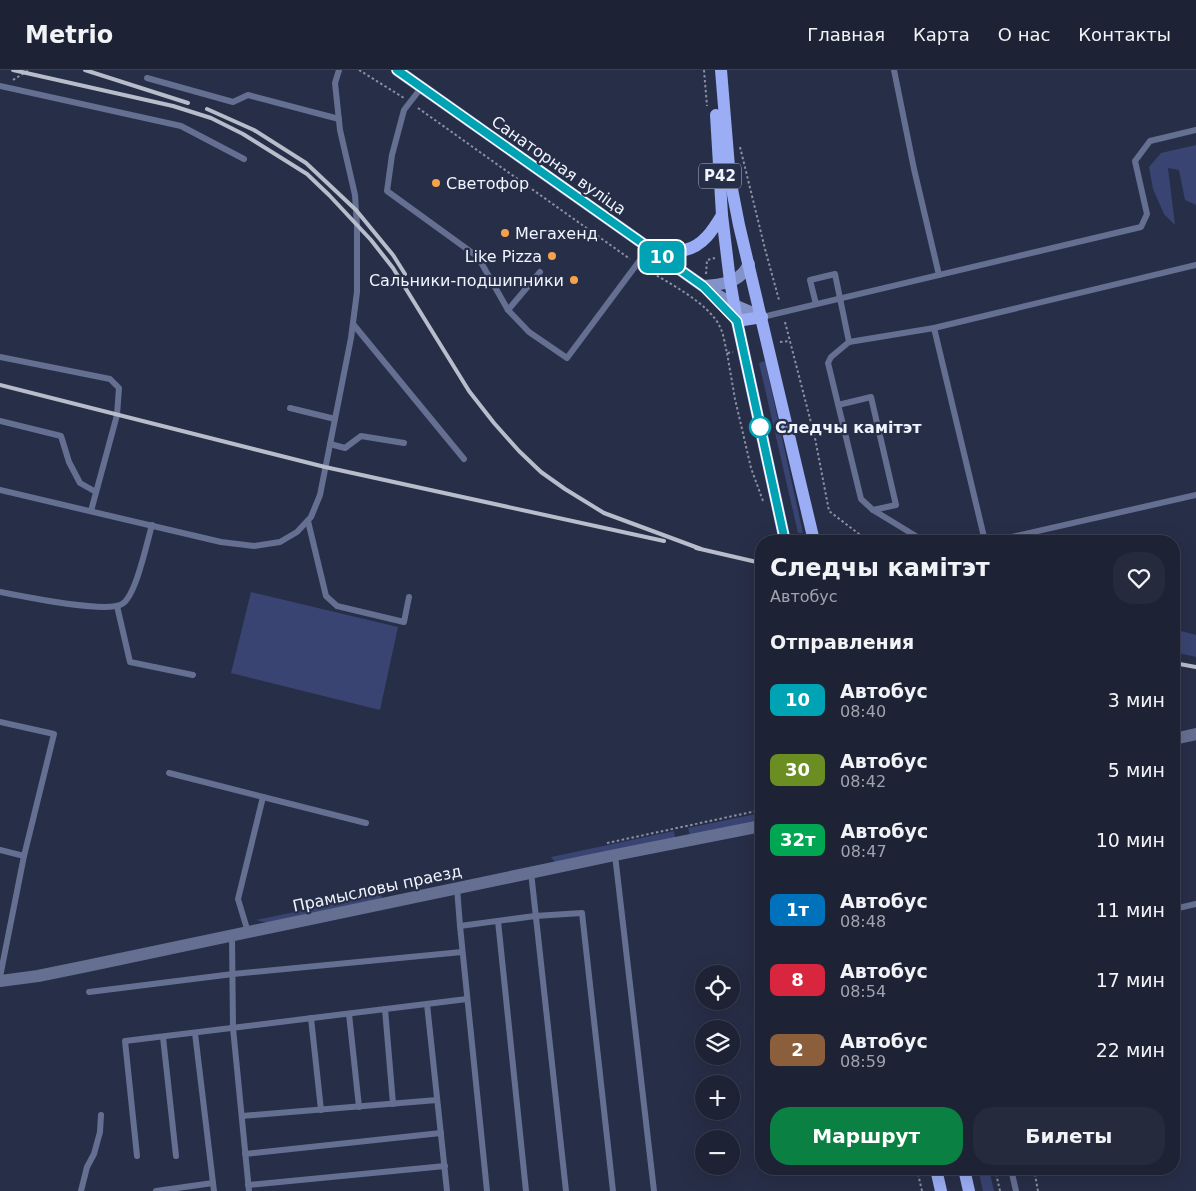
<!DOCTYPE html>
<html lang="ru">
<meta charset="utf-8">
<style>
:root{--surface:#1d2235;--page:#252a3d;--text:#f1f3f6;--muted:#a0a4ad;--line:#3b3f50;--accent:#0b8043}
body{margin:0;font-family:"DejaVu Sans",sans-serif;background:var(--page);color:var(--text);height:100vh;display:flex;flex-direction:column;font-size:19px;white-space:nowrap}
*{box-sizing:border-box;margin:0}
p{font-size:16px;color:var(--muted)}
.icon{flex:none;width:28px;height:28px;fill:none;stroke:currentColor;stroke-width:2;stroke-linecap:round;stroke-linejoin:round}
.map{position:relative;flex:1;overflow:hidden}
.drawer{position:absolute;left:755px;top:465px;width:425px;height:640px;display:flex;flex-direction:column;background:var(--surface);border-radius:20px;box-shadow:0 5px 20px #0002,0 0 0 1px var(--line)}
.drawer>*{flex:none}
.badge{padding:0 10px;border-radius:8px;font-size:18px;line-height:32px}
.buttons{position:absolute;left:695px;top:895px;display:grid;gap:10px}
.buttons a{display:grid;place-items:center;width:45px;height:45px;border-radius:50%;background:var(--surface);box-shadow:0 5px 20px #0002,0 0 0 1px var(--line);font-size:25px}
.map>.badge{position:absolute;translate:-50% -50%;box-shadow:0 0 0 2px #fff}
h2{padding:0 15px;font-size:19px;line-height:45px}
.round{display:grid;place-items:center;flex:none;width:52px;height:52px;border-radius:20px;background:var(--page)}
.overview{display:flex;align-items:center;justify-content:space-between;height:85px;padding:0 15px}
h1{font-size:24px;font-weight:700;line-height:38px}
.primary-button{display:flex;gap:10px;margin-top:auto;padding:10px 15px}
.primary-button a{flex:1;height:58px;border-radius:20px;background:var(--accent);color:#fff;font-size:20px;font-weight:700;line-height:58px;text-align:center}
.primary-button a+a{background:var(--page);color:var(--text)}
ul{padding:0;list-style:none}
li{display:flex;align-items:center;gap:15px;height:70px;padding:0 15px}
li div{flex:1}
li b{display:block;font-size:19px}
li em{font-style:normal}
li .badge{min-width:55px;font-weight:700;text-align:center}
header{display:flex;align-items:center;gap:30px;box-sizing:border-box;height:70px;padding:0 25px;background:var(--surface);border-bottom:1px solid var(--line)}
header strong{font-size:24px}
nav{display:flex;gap:28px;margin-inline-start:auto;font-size:18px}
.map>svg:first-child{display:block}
</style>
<header>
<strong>Metrio</strong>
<nav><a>Главная</a><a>Карта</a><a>О нас</a><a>Контакты</a></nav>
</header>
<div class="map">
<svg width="1196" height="1121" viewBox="0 0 1196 1121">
<rect width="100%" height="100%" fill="#272e47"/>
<g fill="#394472">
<polygon points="1196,75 1196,135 1185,130 1179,100 1168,98 1175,155 1164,144 1153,119 1149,97 1161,83"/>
<polygon points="765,291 803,463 798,463 759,293"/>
<polygon points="251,522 398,557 380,640 231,603"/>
<polygon points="1174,559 1196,565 1196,587 1174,582"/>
<polygon points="761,743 761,750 690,765 688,758"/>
<polygon points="674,761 675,768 558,793 554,791 551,787"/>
<polygon points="382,824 382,826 381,830 268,853 256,850"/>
<polygon points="978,1099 989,1099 994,1121 983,1121"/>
</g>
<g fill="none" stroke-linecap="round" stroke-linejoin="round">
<g stroke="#8a90a1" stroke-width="2" stroke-dasharray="2.5 2.5" stroke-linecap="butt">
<polyline points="359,0 404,28"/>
<polyline points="704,0 707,36"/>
<polyline points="13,10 29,0"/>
<polyline points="418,38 630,189"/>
<polyline points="740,77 765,179 779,230"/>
<path d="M644,198C667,212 709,233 720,257C724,265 725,275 727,283L733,282"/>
<polyline points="706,204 707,190 715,188"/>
<polyline points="785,252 815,368 829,441 859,464 863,471"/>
<polyline points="780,272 789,271"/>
<polyline points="727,283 735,329 751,398 763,431"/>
<polyline points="607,773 761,740"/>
<polyline points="917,1099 922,1121"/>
<polyline points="995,1099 1000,1121"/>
<polyline points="1034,1099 1038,1121"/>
</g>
<g stroke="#656f91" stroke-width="6">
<polyline points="894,0 914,99 939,205"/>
<polyline points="147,8 233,32 248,25 339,49"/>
<polyline points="0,16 181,56 244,89"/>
<polyline points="421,18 404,40 392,85 387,121 478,187 508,240 529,262 567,288 649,178"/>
<polyline points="816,234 810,210 835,204 849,272 831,287 828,293 861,429 873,440 896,435 871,327 838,335"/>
<polyline points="508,240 540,202"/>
<polyline points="762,247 1141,157 1147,144 1135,91 1150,71 1196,60"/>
<polyline points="353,254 464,389"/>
<polyline points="934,258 984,467 1007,468 1196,425"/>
<polyline points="849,272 934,258 1196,195"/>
<polyline points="0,287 110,309 119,318 117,345 91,441"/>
<polyline points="290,338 335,349"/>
<polyline points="0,351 61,366 69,392 80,413 96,422"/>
<polyline points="330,374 345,378 361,366 404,373"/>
<polyline points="0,420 221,472 254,476 280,472 297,462 311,447 320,425 351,268 357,222 357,156 355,125 340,60 335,13 339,0"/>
<polyline points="873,440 924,471"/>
<polyline points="308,451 326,526 337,536 404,552 409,527"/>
<polyline points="963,471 984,467"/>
<path d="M0,522C22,526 106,544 122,534C136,526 147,472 152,455"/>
<polyline points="117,536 130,592 193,605"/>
<polyline points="1174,645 1178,668"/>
<polyline points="0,652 54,664 24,786"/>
<polyline points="169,703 263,727 238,829 248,862"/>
<polyline points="263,727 366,753"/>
<polyline points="0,780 24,786 0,907"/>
<polyline points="615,785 654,1121"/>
<polyline points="531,802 566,1121"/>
<polyline points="457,818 460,856 487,1121"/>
<polyline points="1174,839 1196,834"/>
<polyline points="498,851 526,1121"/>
<polyline points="460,856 535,846 582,843 613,1121"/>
<polyline points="232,866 233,958 249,1121"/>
<polyline points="89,922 233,904 462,882"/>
<polyline points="427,934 447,1121"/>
<polyline points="385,939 393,1034"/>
<polyline points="349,944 359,1037"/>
<polyline points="311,948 321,1040"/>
<polyline points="195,963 214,1121"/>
<polyline points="163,967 176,1086"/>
<polyline points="242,1046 437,1030"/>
<polyline points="245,1084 441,1063"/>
<polyline points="137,1086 125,971 467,929"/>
<polyline points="1011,1099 1016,1121"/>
<polyline points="248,1115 445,1096"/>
<polyline points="81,1121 87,1097 94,1084 100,1062 101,1045"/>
<polyline points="156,1121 213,1113"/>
</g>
<g stroke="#656f91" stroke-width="12">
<polyline points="1174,669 1196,664"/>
<polyline points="0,911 38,906 87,896 615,785 761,756"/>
</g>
<g stroke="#8392c9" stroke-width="12">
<polyline points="397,0 703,216 734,235 762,247"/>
<path d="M703,216C716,215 732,214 742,204C745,202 747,197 749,194"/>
</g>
<g stroke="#9badf4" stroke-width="12">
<polyline points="721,0 730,109 739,155 814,471"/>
<polyline points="716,45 722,145 730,211 737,251 785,471"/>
<path d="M652,181C663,181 675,182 685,180C703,176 713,160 722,145"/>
<polyline points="737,251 762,247"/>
<polyline points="936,1099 941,1121"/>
<polyline points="964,1099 969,1121"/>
</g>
<g stroke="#b8bdcb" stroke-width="4">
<polyline points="13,0 173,36 211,48 243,64 307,104 329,125 371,170 393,198 469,321 494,353 519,381 541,402 565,419 604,443 701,479"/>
<polyline points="85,0 188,33"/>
<polyline points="207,39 254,60 306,93 356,140 393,185 405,204"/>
<polyline points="0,315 325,397 664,471"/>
<polyline points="696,478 761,493"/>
<polyline points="1174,593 1196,597"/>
</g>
</g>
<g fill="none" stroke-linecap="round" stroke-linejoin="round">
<g stroke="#fff" stroke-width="11">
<polyline id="line" points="397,0 703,216 737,251 785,471"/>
</g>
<use href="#line" stroke="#00a3b4" stroke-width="8"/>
</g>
<g fill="#f8a14a" stroke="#272e47" stroke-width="2">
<circle cx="436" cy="113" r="5"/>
<circle cx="505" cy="163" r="5"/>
<circle cx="552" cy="186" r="5"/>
<circle cx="574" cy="210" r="5"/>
</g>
<circle fill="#fff" stroke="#00a3b4" stroke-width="2.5" cx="760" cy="357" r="10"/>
<g text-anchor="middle" stroke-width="4.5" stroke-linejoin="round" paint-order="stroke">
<rect fill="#272e47" stroke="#b4b9c7" stroke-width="1" x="699" y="93.5" width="42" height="25" rx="4"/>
<g font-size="15" font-weight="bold" fill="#f0f4fe">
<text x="720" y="111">Р42</text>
</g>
<g font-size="16" fill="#f0f4fe" stroke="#272e47">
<text transform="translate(559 95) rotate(35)" y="6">Санаторная вуліца</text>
<text transform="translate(377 818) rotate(-12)" y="6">Прамысловы праезд</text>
</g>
<g font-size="16" fill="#f0f4fe" stroke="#272e47" text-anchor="start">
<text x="446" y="119">Светофор</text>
<text x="515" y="169">Мегахенд</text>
<text x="542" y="192" text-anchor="end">Like Pizza</text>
<text x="564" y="216" text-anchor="end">Сальники-подшипники</text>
</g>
<g font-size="16" font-weight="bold" fill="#f0f4fe" stroke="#272e47" text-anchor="start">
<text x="775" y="363">Следчы камітэт</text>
</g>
</g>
</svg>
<div class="buttons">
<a><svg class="icon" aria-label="locate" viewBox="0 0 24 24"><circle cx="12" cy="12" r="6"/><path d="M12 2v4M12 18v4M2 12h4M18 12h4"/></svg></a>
<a><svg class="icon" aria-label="layers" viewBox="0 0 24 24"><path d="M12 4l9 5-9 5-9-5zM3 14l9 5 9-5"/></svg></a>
<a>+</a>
<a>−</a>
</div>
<b class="badge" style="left:662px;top:187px;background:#00a3b4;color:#fff">10</b>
<section class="drawer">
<div class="overview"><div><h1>Следчы камітэт</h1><p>Автобус</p></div><a class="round"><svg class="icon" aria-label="heart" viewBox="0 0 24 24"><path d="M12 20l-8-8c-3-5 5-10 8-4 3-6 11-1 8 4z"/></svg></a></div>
<h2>Отправления</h2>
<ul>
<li><span class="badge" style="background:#00a3b4;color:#fff">10</span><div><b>Автобус</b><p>08:40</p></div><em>3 мин</em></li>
<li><span class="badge" style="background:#6b8e23;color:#fff">30</span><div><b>Автобус</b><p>08:42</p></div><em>5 мин</em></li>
<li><span class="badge" style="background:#00a651;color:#fff">32т</span><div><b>Автобус</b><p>08:47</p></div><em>10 мин</em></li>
<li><span class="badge" style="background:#0072bc;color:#fff">1т</span><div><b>Автобус</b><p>08:48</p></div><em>11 мин</em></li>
<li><span class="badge" style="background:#d7263d;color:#fff">8</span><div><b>Автобус</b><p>08:54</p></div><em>17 мин</em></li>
<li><span class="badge" style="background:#8b5e3c;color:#fff">2</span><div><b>Автобус</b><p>08:59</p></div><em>22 мин</em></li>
</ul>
<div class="primary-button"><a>Маршрут</a><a>Билеты</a></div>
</section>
</div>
